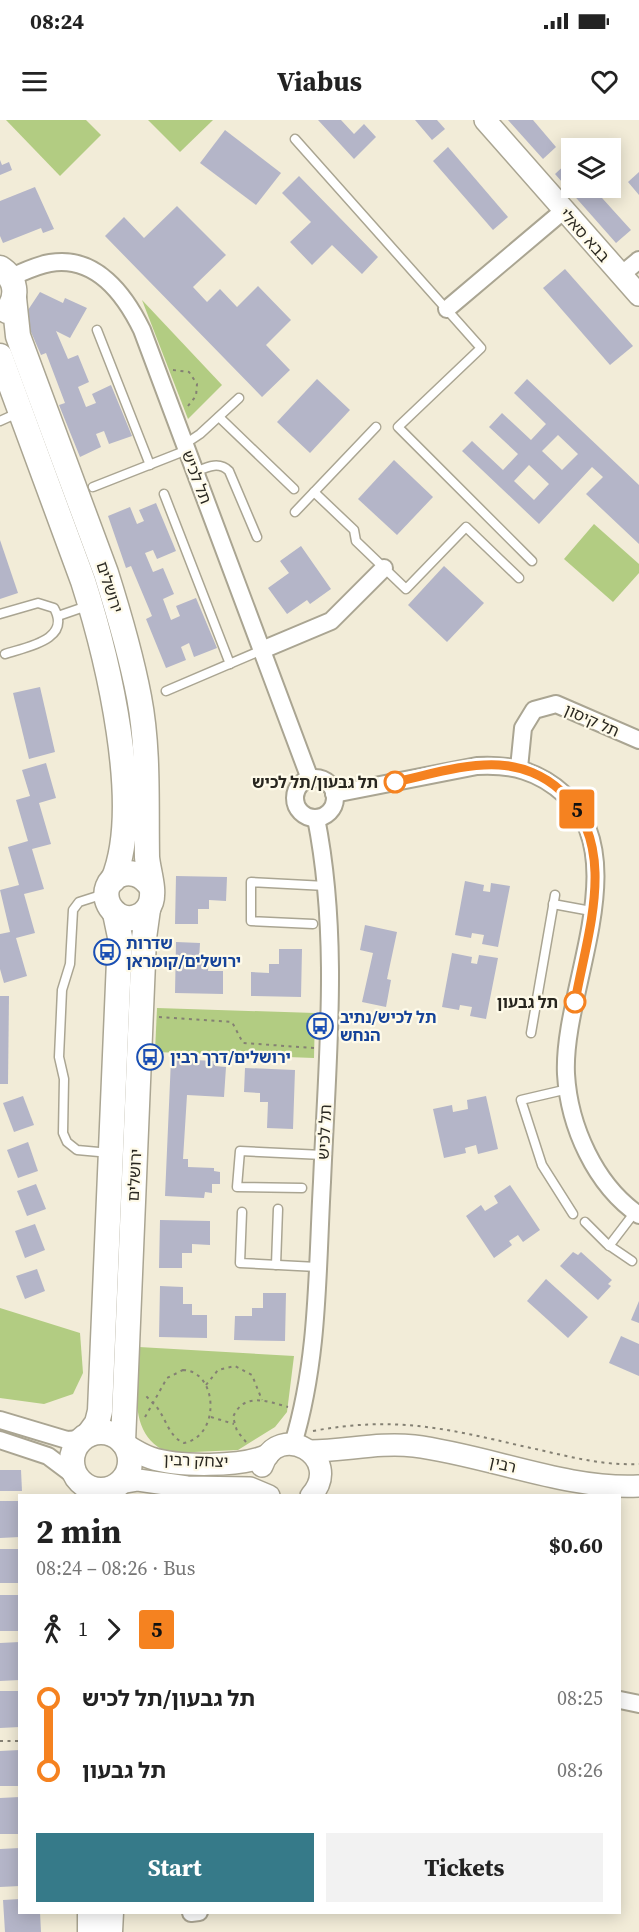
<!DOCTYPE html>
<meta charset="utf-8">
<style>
:root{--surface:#fff;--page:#f2f2f2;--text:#222;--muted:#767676;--accent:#367a89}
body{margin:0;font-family:"Source Serif 4","Noto Sans Hebrew",serif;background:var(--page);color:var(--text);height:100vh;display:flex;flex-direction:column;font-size:22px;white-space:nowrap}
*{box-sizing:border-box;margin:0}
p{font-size:20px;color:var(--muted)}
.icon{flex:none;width:33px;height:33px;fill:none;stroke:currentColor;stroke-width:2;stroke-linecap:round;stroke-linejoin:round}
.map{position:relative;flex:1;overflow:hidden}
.panel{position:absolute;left:18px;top:1374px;width:603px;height:420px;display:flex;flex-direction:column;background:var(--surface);border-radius:0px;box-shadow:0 3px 15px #0003}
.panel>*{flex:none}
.badge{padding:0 12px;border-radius:4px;font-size:21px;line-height:39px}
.fabs{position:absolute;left:561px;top:18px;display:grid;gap:12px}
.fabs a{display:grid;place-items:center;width:60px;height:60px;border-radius:0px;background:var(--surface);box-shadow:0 3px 15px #0003;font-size:30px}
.map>.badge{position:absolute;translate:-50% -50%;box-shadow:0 0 0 3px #fff}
.legs{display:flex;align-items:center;gap:9px;height:66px;padding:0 18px;font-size:20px}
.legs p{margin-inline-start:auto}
.summary{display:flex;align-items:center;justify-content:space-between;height:102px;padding:0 18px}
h1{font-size:33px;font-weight:700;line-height:45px}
.action{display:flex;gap:12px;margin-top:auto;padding:12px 18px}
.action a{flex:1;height:69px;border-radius:0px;background:var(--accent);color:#fff;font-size:24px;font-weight:700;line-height:69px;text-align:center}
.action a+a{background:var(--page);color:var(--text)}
ul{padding:0 18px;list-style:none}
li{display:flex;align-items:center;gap:21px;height:72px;font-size:22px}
li i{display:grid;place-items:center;width:9px;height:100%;margin:0 8px;background:currentColor}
li i::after{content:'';width:15px;height:15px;margin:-8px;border:4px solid;border-radius:50%;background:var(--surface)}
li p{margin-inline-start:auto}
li:first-child i{background:linear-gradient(#0000 50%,currentColor 0)}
li:last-child i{background:linear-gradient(currentColor 50%,#0000 0)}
.status{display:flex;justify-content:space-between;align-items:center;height:42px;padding:0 30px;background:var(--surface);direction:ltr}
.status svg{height:16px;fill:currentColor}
header{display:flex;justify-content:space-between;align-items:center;height:78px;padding:0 18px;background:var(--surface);font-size:27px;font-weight:700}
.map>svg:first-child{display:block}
</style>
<div class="status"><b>08:24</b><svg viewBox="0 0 49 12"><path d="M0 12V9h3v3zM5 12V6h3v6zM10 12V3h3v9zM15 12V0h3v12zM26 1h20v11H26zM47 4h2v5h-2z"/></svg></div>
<header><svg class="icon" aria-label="menu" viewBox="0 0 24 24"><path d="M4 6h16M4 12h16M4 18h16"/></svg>Viabus<svg class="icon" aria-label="heart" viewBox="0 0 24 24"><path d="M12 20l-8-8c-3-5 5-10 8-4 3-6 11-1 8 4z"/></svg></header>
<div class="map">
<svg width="639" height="1812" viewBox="0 0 639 1812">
<rect width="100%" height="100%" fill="#f2ecd8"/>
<g fill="#b2cc82">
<polygon points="6,0 86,0 101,15 60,56"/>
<polygon points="148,0 213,0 180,32"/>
<polygon points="142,180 222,265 188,299"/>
<polygon points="594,404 639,444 639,453 613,482 564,439"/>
<polygon points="157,888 315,893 314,938 155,932"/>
<polygon points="0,1188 80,1213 83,1253 73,1274 44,1284 0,1278"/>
<path d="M139,1227L294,1236L287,1292L275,1307L238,1330L172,1333C126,1320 137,1264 139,1227Z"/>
</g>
<g fill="#b4b5c8" fill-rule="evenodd">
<polygon points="318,0 341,0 354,14 364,4 376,17 354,39"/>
<polygon points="415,0 437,0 445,9 432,20"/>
<polygon points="508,0 533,0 556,27 543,39"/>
<polygon points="225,10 281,53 256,85 200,43"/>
<polygon points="448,27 508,97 493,110 433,41"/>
<polygon points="0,40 2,45 9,42 12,50 0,55"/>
<polygon points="569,41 572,68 593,68 631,110 616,123 555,54"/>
<polygon points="639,52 639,75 628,62"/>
<polygon points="299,56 378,137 362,154 332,125 312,145 290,122 311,102 282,73"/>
<polygon points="35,67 54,109 43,113 41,108 3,123 0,116 0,81"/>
<polygon points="177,86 226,135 193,167 207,182 220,169 237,187 258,166 291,200 266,225 290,250 262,277 105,116 124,97 144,118"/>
<polygon points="565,149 633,226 610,245 543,168"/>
<polygon points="40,172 63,183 65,178 87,188 70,218 56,211 68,239 78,235 89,262 78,267 86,287 96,283 92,274 111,265 132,316 109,324 104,311 96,314 101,327 80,337 59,285 65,283 46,233 41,235 24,196"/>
<polygon points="317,259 350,290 310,333 277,302"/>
<path d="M527,259L639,365V424L586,374L603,357L592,347L539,404L462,331L472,321L503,350L518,334L489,307L502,293L531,320L546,304L514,273ZM558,315L578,334L562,350L542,331ZM529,345L549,364L534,380L514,361Z"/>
<polygon points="394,340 433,377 397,415 358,379"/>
<polygon points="156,383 176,431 157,439 153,430 145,433 153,452 163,448 174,474 163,479 171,500 180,496 176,486 196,478 217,528 194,537 189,523 181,527 186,540 166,548 146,499 152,496 131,446 126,448 108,396 130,387 137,404 144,401 139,390"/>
<polygon points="0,420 18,473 0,479"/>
<polygon points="301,426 331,469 310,484 307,480 287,494 268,468 289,453 280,441"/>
<polygon points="444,446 484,483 447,522 408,485"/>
<polygon points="40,567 55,632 29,639 13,573"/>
<polygon points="46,643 56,678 39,683 51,724 32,729 44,769 24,774 35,813 16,818 27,856 4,863 0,849 0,814 10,812 0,770 19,765 8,727 28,721 16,680 30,676 22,650"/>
<polygon points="176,756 227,757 226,781 209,780 209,789 198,789 198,804 175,804"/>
<polygon points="465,761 484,765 483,771 490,772 491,763 510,766 498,827 482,824 484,815 472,813 471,818 455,815"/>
<polygon points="365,805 397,812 387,859 391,860 386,887 362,882 373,833 360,830"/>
<polygon points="176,822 200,823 199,840 209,840 208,851 223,851 223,874 175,873"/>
<polygon points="279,829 302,829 301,877 251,876 251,852 269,853 269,844 279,844"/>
<polygon points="452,833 472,837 471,843 477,844 479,835 498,838 486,899 470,896 472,887 460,885 459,890 442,887"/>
<polygon points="0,876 9,876 8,964 0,964"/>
<polygon points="171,939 215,941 215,946 226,947 224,977 187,975 183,1039 188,1039 188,1047 214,1048 214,1051 220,1052 220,1064 212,1064 212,1073 205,1072 204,1078 165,1076"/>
<polygon points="245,948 295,950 293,1009 267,1008 268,982 260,982 260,973 244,972"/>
<polygon points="23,976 34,1005 14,1012 3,983"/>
<polygon points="486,976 498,1029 478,1034 476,1025 465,1028 466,1033 444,1038 433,989 452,985 453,992 468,989 467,980"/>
<polygon points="28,1022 38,1051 18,1058 7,1030"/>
<polygon points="36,1064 46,1089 27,1096 17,1071"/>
<polygon points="510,1065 540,1110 523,1122 518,1115 509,1121 512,1125 494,1138 466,1096 481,1085 485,1091 498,1083 494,1076"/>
<polygon points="160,1100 210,1101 210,1125 192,1124 192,1133 182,1133 182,1148 159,1148"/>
<polygon points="35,1104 45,1130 25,1138 15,1111"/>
<polygon points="573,1132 578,1135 581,1132 612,1160 608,1164 611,1166 598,1180 560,1146"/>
<polygon points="37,1149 45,1171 25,1179 16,1156"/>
<polygon points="546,1159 588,1197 568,1218 527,1181"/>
<polygon points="160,1166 183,1167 183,1184 192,1184 192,1195 207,1195 207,1218 159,1217"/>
<polygon points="263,1173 286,1173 285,1221 234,1220 235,1196 252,1196 252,1188 263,1188"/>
<polygon points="639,1181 639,1203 631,1200"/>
<polygon points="621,1216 639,1224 639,1256 609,1243"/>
<polygon points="0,1350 21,1350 22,1371 0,1371"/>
<polygon points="0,1381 20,1381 20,1417 0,1418"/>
<rect x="0" y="1429" width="20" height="34"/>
<rect x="0" y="1475" width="20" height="36"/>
<polygon points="20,1522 20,1560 0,1561 0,1523"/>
<polygon points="0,1571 20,1571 20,1607 0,1608"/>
<polygon points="20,1630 20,1666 0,1666 0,1631"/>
<polygon points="20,1677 20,1714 0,1714 0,1678"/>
<polygon points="20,1728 20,1766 0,1767 0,1729"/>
<polygon points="20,1779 20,1792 40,1792 41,1812 5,1812 3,1780"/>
</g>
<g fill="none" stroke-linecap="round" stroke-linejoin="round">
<g stroke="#aaa592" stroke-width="11">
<g id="service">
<polyline points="295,19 481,228 398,307 532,441"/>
<polyline points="97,210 150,345"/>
<polyline points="219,297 294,369"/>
<polyline points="0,301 20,292"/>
<polyline points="185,324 200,314 239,278"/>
<path d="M195,352C207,347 219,341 229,351L257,417"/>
<polyline points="93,367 187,330"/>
<polyline points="314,372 354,410 356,421 406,469 466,407 519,458"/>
<polyline points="164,374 230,544"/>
<polyline points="295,392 376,307"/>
<path d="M0,494L38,483L54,488C72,520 26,527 5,534"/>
<polyline points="58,496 87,486"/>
<polyline points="166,571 262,530"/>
<polyline points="104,774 79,782 73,790 70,844 62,870 59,937 64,959 63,1013 67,1022 77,1030 110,1033"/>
<polyline points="553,784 591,791"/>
<polyline points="313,804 251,801 251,762 326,766"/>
<polyline points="531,913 555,775"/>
<polyline points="568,969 521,980 542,1045 573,1094"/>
<polyline points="302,1068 237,1067 240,1031 323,1035"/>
<polyline points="242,1092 240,1143 317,1147"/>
<polyline points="585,1102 607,1124 632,1141"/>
<polyline points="609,1126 635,1092"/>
<polyline points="276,1145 278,1089"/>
</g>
</g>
<g stroke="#aaa592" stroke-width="20">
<g id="minor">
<polyline points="621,155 639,140"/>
<path d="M11,157C23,152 37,145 50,143C96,135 125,175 142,210L310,659"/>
<polyline points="447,189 563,91"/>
<polyline points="262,530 331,501 384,448"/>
<polyline points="519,648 523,608 534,590 556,584 639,620"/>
<circle cx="315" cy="678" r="20"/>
<path d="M334,674L477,646C511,644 539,651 565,675C635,740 562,871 566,954C569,1006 595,1065 639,1095"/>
<polyline points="0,1300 67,1320 81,1319"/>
<polyline points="0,1320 48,1336 76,1357"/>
<path d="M293,1324C319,1239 317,1150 322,1062C327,941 340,818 316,698"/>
<polyline points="620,1580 639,1584"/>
<polyline points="191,1793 199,1792"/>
</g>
</g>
<g stroke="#aaa592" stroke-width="24">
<g id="tertiary">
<polyline points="485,0 639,175"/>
<path d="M126,1325C134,1330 142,1335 151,1338C178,1347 242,1347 268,1335"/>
<path d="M310,1331C345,1331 378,1322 414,1326C487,1335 567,1370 639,1366"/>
<path d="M262,1346C278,1299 345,1337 311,1376"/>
<polyline points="120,1363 138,1360 187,1367 250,1368 269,1376"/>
</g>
</g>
<g stroke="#aaa592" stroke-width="27">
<g id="secondary">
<path d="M0,148C16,158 19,176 7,191"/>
<path d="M14,178L18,216L106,453C119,494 131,535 139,577C149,629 146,684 147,737C148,750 155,769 151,782C147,795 131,803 118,795C114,792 111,789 109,785C96,758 134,739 151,767"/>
<path d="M0,236L83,461C107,536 144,686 113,760"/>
<circle cx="101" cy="1341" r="29"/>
<polyline points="89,1314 97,1303 100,1291 120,817 115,793"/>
<polyline points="123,1322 144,818 148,789"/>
<polyline points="90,1812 90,1792"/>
<polyline points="110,1812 111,1792"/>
</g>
</g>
<g stroke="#848073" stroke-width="2" stroke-dasharray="3 4.5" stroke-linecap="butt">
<polyline points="173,250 189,252 197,264 196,276 188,286"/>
<polyline points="159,897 232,902 243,923 314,928"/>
<path d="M183,1250C218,1251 221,1316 184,1323C167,1316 166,1295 153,1283L167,1258Z"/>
<polyline points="206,1265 218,1250 235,1246 252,1255 262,1280"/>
<polyline points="145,1297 153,1283 145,1275"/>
<polyline points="211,1297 234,1304"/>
<path d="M313,1311C393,1296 445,1308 522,1326C560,1334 599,1346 639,1344"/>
<path d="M246,1322L237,1311L233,1297C244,1272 266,1281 288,1287"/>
<polyline points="0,1621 20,1621"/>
</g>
<use href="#service" stroke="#fff" stroke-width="8"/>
<use href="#minor" stroke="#fff" stroke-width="16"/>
<use href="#tertiary" stroke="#fff" stroke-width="21"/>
<use href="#secondary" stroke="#fff" stroke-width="24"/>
</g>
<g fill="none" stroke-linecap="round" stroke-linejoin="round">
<g stroke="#fff" stroke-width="14">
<path id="line-1" d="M395,662C428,655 465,643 499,645C521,646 544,655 561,671C620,726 587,813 575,882"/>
</g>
<use href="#line-1" stroke="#f58220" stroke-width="9"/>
</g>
<defs>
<g id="bus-ring" transform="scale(1.35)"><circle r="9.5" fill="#fefae9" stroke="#1a4fb4" stroke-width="1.5"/><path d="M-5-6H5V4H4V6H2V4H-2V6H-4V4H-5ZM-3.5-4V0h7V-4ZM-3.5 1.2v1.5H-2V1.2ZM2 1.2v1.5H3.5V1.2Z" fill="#1a4fb4"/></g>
</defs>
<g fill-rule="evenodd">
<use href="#bus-ring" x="107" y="832"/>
<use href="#bus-ring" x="320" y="906"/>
<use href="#bus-ring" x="150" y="937"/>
</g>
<g fill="#fff" stroke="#f58220" stroke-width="3">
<circle cx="395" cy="662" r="10"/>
<circle cx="575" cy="882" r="10"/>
</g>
<g text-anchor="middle" stroke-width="4.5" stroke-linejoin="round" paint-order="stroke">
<g font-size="16" fill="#292720" stroke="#fefae9">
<text transform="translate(585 115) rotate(48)" y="6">בבא סאלי</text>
<text transform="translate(197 357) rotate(69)" y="6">תל לכיש</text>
<text transform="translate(110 467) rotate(72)" y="6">ירושלים</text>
<text transform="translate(592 600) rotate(24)" y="6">תל קיסון</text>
<text transform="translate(324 1012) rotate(-87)" y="6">תל לכיש</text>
<text transform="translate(134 1055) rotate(-87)" y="6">ירושלים</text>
<text transform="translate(196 1340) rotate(2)" y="6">יצחק רבין</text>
<text transform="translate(503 1344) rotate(13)" y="6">רבין</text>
</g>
<g font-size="16" font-weight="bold" fill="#292720" stroke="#fefae9" text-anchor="end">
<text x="378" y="668">תל גבעון/תל לכיש</text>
<text x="558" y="888">תל גבעון</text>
</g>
<g font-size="16" font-weight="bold" fill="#164399" stroke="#fefae9" text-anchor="start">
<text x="126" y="829">שדרות<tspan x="126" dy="18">ירושלים/קומראן</tspan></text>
<text x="340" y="903">תל לכיש/נתיב<tspan x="340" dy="18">הנחש</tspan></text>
<text x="170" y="943">ירושלים/דרך רבין</text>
</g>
</g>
</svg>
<div class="fabs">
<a><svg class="icon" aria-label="layers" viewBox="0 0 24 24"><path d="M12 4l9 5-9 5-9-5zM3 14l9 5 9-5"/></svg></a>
</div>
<b class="badge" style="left:577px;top:689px;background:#f58220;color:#111">5</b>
<section class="panel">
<div class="summary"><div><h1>2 min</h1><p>08:24 – 08:26 · Bus</p></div><b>$0.60</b></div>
<div class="legs"><svg class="icon" aria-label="walk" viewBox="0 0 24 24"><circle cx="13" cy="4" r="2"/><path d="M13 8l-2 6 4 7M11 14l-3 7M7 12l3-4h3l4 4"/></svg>1<svg class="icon" aria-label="forward" viewBox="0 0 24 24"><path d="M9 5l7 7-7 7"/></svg><b class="badge" style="background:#f58220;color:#111">5</b></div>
<ul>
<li><i style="color:#f58220"></i><b>תל גבעון/תל לכיש</b><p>08:25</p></li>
<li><i style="color:#f58220"></i><b>תל גבעון</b><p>08:26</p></li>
</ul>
<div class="action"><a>Start</a><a>Tickets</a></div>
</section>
</div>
